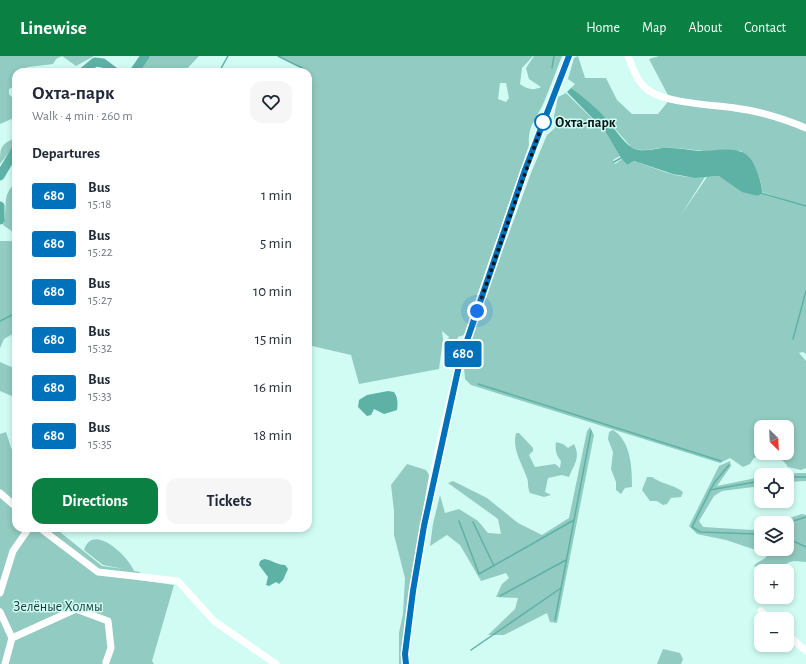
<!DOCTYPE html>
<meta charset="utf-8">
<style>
:root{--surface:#fff;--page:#f6f6f7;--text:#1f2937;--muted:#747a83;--accent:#0b8043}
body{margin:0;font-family:"Alegreya Sans",sans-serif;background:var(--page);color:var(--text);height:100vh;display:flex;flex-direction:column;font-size:15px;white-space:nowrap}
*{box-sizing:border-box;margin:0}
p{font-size:13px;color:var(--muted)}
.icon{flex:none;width:22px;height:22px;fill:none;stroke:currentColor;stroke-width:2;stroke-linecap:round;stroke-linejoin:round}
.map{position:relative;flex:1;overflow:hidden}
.panel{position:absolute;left:12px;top:12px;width:300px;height:464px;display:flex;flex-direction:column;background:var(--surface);border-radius:12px;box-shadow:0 2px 6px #0003}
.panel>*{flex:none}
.badge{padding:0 8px;border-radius:3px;font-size:14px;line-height:26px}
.needle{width:26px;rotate:156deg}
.controls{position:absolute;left:754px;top:364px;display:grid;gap:8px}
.controls a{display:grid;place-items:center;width:40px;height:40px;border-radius:8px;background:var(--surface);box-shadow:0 2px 6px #0003;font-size:20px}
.you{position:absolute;width:20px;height:20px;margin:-10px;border:3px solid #fff;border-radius:50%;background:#1a73e8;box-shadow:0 0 0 6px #1a73e833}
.map>.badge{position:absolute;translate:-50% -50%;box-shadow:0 0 0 2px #fff}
h2{padding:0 20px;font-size:15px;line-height:36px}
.round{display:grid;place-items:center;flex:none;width:42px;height:42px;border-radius:12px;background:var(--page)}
.headline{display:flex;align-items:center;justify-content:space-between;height:68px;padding:0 20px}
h1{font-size:19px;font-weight:700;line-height:30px}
.button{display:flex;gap:8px;margin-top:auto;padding:8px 20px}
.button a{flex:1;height:46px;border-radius:12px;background:var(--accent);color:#fff;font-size:16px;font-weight:700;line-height:46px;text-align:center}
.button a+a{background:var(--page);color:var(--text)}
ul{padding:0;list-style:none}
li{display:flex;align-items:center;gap:12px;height:48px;padding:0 20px}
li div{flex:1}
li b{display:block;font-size:15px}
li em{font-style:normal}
li .badge{min-width:44px;font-weight:700;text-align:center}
header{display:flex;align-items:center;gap:24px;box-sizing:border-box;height:56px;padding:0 20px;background:var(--accent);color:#fff}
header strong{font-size:19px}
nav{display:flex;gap:22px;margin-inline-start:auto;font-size:14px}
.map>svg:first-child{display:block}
</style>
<header>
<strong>Linewise</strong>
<nav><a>Home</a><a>Map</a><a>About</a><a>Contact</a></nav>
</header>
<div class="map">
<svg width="806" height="608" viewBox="0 0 806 608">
<rect width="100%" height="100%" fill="#d0fcf4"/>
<g fill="#92cbc1" fill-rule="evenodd">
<polygon points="0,0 62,0 56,3 53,8 28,11 16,16 13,31 9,33 9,38 16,46 16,61 0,68"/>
<polygon points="62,0 94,0 76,10"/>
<polygon points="148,0 199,0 184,16 139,16"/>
<path d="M278,0H533L522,12L520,28C527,33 533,35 541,31L529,23L526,12L534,0H562C556,16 550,31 544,46C537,62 527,70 529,89L464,279L458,281L451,307L446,309L445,292L449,281L442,275L443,283L439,313L359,328L351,299L308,289V16H302L303,13ZM500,27H506L509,42L506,46L498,43Z"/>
<path d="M578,0L585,22H606L617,44L632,58H658L670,43L649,3L659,0H806V298L803,296L799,297L806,305V412L801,414L788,411C784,404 779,403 775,397H787V371H761V397H769L754,402L750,408L743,411L730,402L720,407L471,329L465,323L464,311L472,278L531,117L547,79L555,72L554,60L558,41L566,37L605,75L620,100L613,104L615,108L622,103L627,109L634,105C657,113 681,124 705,121L681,159L707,121L719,120L758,140L761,137L793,146L762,136C763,121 750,107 741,95C728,93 717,95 704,95C691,94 677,91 664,92C652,92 642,97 631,91L603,59L571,32L575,28L568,23L574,2Z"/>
<path d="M16,82V87L0,108C0,92 0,88 16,82Z"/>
<path d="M16,126V178L3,169C9,148 0,142 16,126Z"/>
<polygon points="0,185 11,185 16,190 16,276 4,283 0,292"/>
<polygon points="0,306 16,313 16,335 12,340 0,335"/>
<polygon points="590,371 594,379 557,567 550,566 547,557 504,579 488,579 515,553 518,542 496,541 502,528 509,522 506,517 481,525 460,489 447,479 430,490 433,468 440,439 445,457 459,453 478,465 488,477 501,478 498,463 448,427 453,425 487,442 518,467 542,479 569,462 587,375"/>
<path d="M613,374C631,385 632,412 632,431L625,432L621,438L616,434V426L611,413L613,396L608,383L609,376Z"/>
<path d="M6,376L16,407V472H55L102,510L124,513L103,509L84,494C93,466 128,500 134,515L140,516L139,524L174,529L152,605L154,608H0V378Z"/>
<path d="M516,377H519L533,392V395L529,399L535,411L555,408L560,412L561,405C556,399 555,394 556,386L563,388L568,392L574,388C581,402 574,408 569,421L562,419L548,422L545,436L551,439L544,441L530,437C527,431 529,427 527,422C522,407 512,394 516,377Z"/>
<path d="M730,405L731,410L717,430L761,421V430L722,435L714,440L699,465L703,471L753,474L761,472V493H787V467H774L802,458L806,459V506C794,505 787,503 781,515H765L754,510C758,505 763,505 767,500L765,497L726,484L697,478L689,470L719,410Z"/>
<polygon points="407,408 426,414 429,419 410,540 405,608 399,608 399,577 403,558 405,522 394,479 394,455 391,429"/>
<polygon points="799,417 806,417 806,425 787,426 787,419 769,419"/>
<path d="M647,421H652C661,428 675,429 683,436L681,441L671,442L667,448L663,449L657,445H650L642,434Z"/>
<polygon points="663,593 680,597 683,603 681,608 657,608"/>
</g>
<g fill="#5db2a5">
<path d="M571,32C582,40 594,50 604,60C612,68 624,89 635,93C644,96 653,93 662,92C674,91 687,94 699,95C724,95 748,85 757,116C760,124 762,129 762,137L758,140L742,136L719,120L695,122L673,118L634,105L627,109L621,102L605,75L567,36Z"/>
<path d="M388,335L394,336C398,342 398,347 397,354L384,358L374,353L371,359L367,360L358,351L359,344L367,339Z"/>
<path d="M264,503C272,504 277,509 285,509L288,513L283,524L279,528L276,526L269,530L266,529L268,521L259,509L260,505Z"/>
</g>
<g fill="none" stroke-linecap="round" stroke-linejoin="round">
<g stroke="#5db2a5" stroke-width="1.5">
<polyline points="278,0 304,13"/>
<polyline points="552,12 554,0"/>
<polyline points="219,16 228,0"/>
<polyline points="299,16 301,11"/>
<polyline points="614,106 621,102"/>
<polyline points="761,137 806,150"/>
<polyline points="0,265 16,257"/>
<polyline points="793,283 806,235"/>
<polyline points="478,328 721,405"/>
<polyline points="729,409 714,427 692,471 700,476 755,478 761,476"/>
<polyline points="787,421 806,421"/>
<polyline points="710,434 761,425"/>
<polyline points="459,465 479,518 574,464"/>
<polyline points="473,466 494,510"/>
<polyline points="787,467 806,461"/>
<polyline points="787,482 806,491"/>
<polyline points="500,540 566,504"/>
<polyline points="555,564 591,375"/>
<polyline points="471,594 561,532"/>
</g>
<g stroke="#5db2a5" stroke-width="9">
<polyline points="83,16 95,6 103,7 115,16"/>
<polyline points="134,16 145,0"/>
<polyline points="0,120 16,93"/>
<polyline points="0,150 0,164"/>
</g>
<g stroke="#fff" stroke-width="7">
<path d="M628,0C633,12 638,29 651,36C669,47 713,49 735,52C759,55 784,63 806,72"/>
<polyline points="0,437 16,451"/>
<polyline points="40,472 98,516 178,525 214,565 276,608"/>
<polyline points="0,537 13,495 29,472"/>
<polyline points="761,555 770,563"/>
<polyline points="0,556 12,582 5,608"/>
<polyline points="787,578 806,595"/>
<polyline points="12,582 76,553 108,565 111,592 106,606"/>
<path d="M406,608L405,598C417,500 433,401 460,306C490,202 532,102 569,0"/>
</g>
</g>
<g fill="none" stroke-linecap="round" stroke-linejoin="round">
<g stroke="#fff" stroke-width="9">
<polyline id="line" points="406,608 405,598 413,535 424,470 460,305 525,114 569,0"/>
</g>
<use href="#line" stroke="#0072bc" stroke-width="6"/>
<polyline stroke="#051412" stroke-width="4" stroke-dasharray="0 7.2" points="477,255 543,66"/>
</g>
<circle fill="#fff" stroke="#0072bc" stroke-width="2" cx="543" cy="66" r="8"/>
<g text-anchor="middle" stroke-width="3" stroke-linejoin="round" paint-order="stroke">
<g font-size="14" font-weight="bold" fill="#051412" stroke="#d0fcf4" text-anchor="start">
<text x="555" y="71">Охта-парк</text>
</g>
<g font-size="14" fill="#143d37" stroke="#d0fcf4">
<text x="58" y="555">Зелёные Холмы</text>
</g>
</g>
</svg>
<div class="controls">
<a><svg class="needle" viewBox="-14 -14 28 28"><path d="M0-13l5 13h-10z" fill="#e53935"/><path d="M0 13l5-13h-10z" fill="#747a83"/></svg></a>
<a><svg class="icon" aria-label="locate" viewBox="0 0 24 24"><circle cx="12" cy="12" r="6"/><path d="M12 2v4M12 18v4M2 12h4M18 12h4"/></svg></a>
<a><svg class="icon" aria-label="layers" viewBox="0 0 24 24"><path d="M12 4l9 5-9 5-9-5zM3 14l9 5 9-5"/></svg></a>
<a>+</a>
<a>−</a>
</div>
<div class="you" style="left:477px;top:255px"></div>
<b class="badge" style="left:463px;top:298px;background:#0072bc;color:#fff">680</b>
<section class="panel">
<div class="headline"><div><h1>Охта-парк</h1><p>Walk · 4 min · 260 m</p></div><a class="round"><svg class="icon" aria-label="heart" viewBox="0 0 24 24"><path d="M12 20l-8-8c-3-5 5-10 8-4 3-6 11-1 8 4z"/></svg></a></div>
<h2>Departures</h2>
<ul>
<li><span class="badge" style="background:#0072bc;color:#fff">680</span><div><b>Bus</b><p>15:18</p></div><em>1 min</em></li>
<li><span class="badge" style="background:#0072bc;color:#fff">680</span><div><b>Bus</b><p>15:22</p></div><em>5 min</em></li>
<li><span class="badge" style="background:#0072bc;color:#fff">680</span><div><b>Bus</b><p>15:27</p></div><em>10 min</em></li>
<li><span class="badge" style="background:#0072bc;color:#fff">680</span><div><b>Bus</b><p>15:32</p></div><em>15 min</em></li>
<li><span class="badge" style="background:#0072bc;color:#fff">680</span><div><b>Bus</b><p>15:33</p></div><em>16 min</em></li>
<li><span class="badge" style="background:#0072bc;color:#fff">680</span><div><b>Bus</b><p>15:35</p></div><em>18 min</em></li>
</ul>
<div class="button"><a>Directions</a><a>Tickets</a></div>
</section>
</div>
